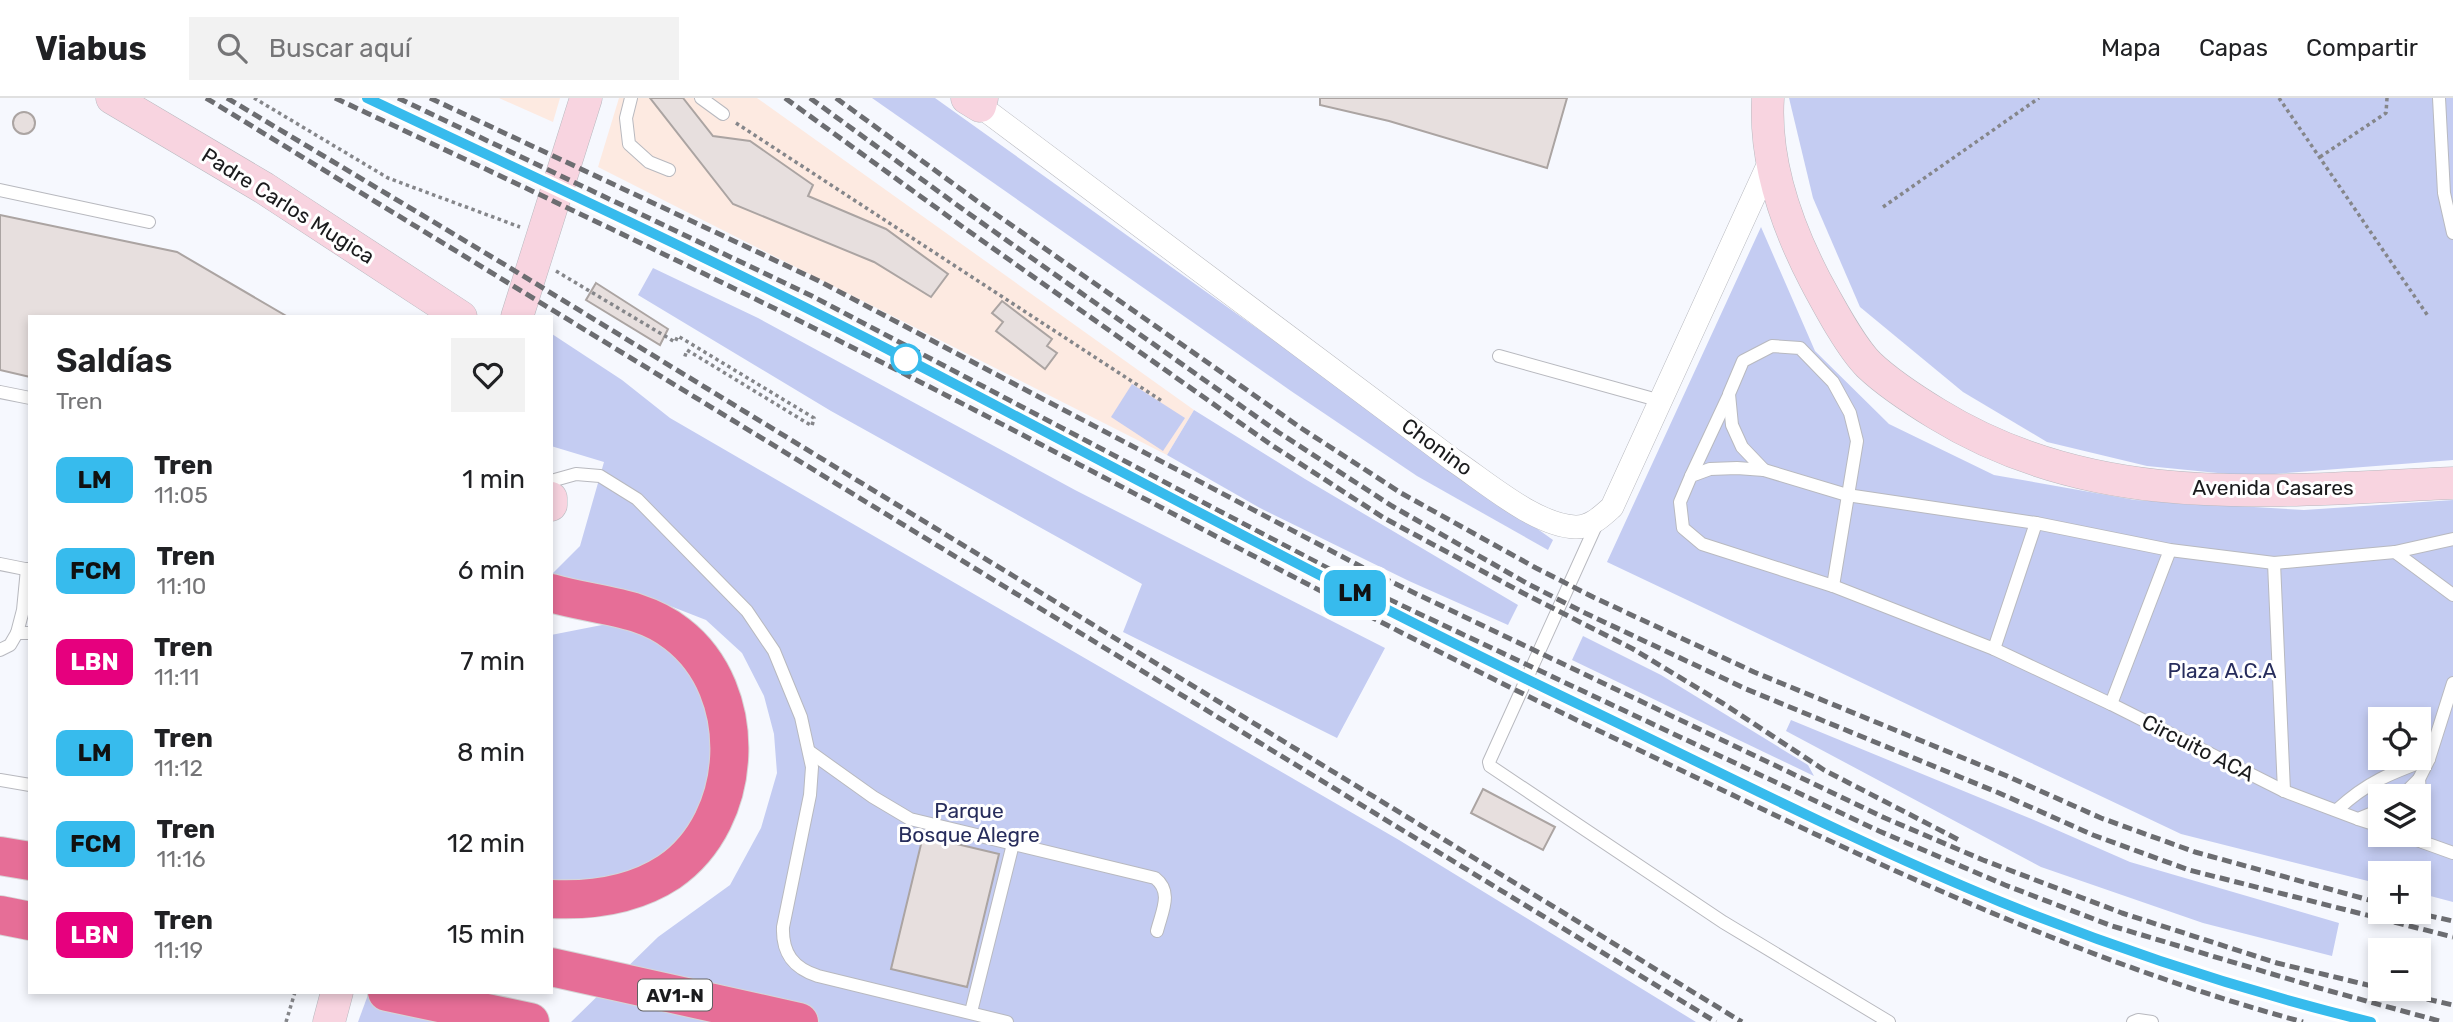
<!DOCTYPE html>
<html lang="es">
<meta charset="utf-8">
<style>
:root{--surface:#fff;--page:#f2f2f2;--text:#202124;--muted:#757577;--line:#e0e0e0}
body{margin:0;font-family:Rubik,sans-serif;background:var(--page);color:var(--text);height:100vh;display:flex;flex-direction:column;font-size:26px;white-space:nowrap}
*{box-sizing:border-box;margin:0}
p{font-size:23px;color:var(--muted)}
.icon{flex:none;width:38px;height:38px;fill:none;stroke:currentColor;stroke-width:2;stroke-linecap:round;stroke-linejoin:round}
.map{position:relative;flex:1;overflow:hidden}
.sheet{position:absolute;left:28px;top:217px;width:525px;height:679px;display:flex;flex-direction:column;background:var(--surface);border-radius:0px;box-shadow:0 4px 10px #0003}
.sheet>*{flex:none}
.badge{padding:0 14px;border-radius:10px;font-size:24px;line-height:46px}
.buttons{position:absolute;left:2368px;top:609px;display:grid;gap:14px}
.buttons a{display:grid;place-items:center;width:63px;height:63px;border-radius:0px;background:var(--surface);box-shadow:0 4px 10px #0003;font-size:35px}
.map>.badge{position:absolute;translate:-50% -50%;box-shadow:0 0 0 4px #fff}
.round{display:grid;place-items:center;flex:none;width:74px;height:74px;border-radius:0px;background:var(--page)}
.summary{display:flex;align-items:center;justify-content:space-between;height:119px;padding:0 28px}
h1{font-size:33px;font-weight:600;line-height:52px}
ul{padding:0;list-style:none}
li{display:flex;align-items:center;gap:21px;height:91px;padding:0 28px}
li div{flex:1}
li b{display:block;font-size:26px}
li em{font-style:normal}
li .badge{min-width:77px;font-weight:700;text-align:center}
header{display:flex;align-items:center;gap:42px;box-sizing:border-box;height:98px;padding:0 35px;background:var(--surface);border-bottom:2px solid var(--line)}
header strong{font-size:33px}
nav{display:flex;gap:38px;margin-inline-start:auto;font-size:24px}
.search{width:490px;height:63px;background:var(--page);display:flex;align-items:center;gap:18px;box-sizing:border-box;padding:0 24px;border-radius:0px;color:var(--muted);font-size:26px}
.map>svg:first-child{display:block}
</style>
<header>
<strong>Viabus</strong>
<div class="search"><svg class="icon" aria-label="search" viewBox="0 0 24 24"><circle cx="10" cy="10" r="6"/><path d="M15 15l6 6"/></svg>Buscar aquí</div>
<nav><a>Mapa</a><a>Capas</a><a>Compartir</a></nav>
</header>
<div class="map">
<svg width="2453" height="924" viewBox="0 0 2453 924">
<rect width="100%" height="100%" fill="#f6f8fe"/>
<g fill="#fdeae1">
<polygon points="499,0 560,0 553,24"/>
<polygon points="619,0 757,0 1194,312 1167,357 598,69"/>
</g>
<g fill="#c4ccf2" fill-rule="evenodd">
<polygon points="872,0 935,0 1553,442 1548,452 1417,378 1291,293"/>
<polygon points="1789,0 2453,0 2453,362 2248,378 2147,368 2047,344 1963,294 1860,209 1813,100"/>
<path d="M1761,129L1815,253L1889,326L1994,377L2135,402L2304,412L2453,402V804L2419,795L2418,775H2380V786L2181,736L1607,464ZM2380,621H2418V660H2380ZM2380,698H2418V737H2380Z"/>
<polygon points="653,170 758,220 1075,392 1385,550 1337,640 1123,534 1142,486 831,313 638,197"/>
<polygon points="552,236 622,282 670,320 1399,742 1696,924 571,924 658,839 730,787 761,730 777,675 774,636 764,598 742,555 706,522 665,506 551,477 580,448 604,364 551,348"/>
<polygon points="1132,286 1185,320 1163,353 1111,319"/>
<polygon points="1194,312 1305,381 1518,507 1508,527 1409,483 1260,410 1167,357"/>
<polygon points="607,526 670,546 706,582 719,664 692,736 652,768 603,785 551,784 551,537"/>
<polygon points="1583,538 1661,577 1808,667 1814,678 1572,562"/>
<polygon points="1791,622 2034,722 2130,764 2339,825 2332,858 2203,825 2041,769 1786,633"/>
<polygon points="369,894 491,894 482,924 358,924"/>
</g>
<g fill="#e7dfde" stroke="#aba4a2" stroke-width="2">
<polygon points="650,0 683,0 713,38 750,43 813,87 808,98 886,131 948,176 931,199 874,164 733,106"/>
<polygon points="1320,0 1567,0 1547,70 1389,23 1320,7"/>
<circle cx="24" cy="25" r="11"/>
<polygon points="0,117 177,154 288,219 30,219 30,279 0,272"/>
<polygon points="596,185 668,231 660,247 586,202"/>
<polygon points="1002,203 1052,241 1047,248 1057,255 1045,271 996,233 1003,224 992,215"/>
<polygon points="1483,691 1555,729 1543,752 1471,715"/>
<polygon points="923,738 999,756 967,889 891,871"/>
</g>
<g fill="none" stroke-linecap="round" stroke-linejoin="round">
<g stroke="#b8b9bf" stroke-width="14">
<g id="lane">
<polyline points="631,0 626,20 629,46 649,64 669,72"/>
<polyline points="701,0 723,16"/>
<polyline points="2439,0 2444,95 2453,135"/>
<polyline points="0,92 149,124"/>
<polyline points="1499,258 1661,303"/>
<polyline points="0,294 30,300"/>
<polyline points="1764,372 1742,349 1732,327 1729,296 1743,263 1772,248 1800,250 1833,284 1850,315 1857,343 1833,488"/>
<polyline points="1691,378 1728,299"/>
<path d="M551,383L576,376L600,378L637,401L747,513L774,553L801,619L812,669L810,697L783,829C782,855 793,870 818,878L1007,924"/>
<polyline points="1598,423 1489,664 1490,668 1723,824 1889,924"/>
<polyline points="2395,454 2453,497"/>
<polyline points="2274,465 2284,693"/>
<polyline points="0,466 30,472"/>
<polyline points="27,471 23,512 17,535 30,535"/>
<polyline points="1994,551 2036,425"/>
<polyline points="0,552 10,547 17,535"/>
<polyline points="2111,606 2170,452"/>
<path d="M810,654L873,699L910,721L1155,780C1173,794 1162,813 1157,833"/>
<polyline points="2419,681 2423,744"/>
<polyline points="0,682 30,687"/>
<polyline points="2402,698 2419,681 2429,661 2453,585"/>
<path d="M2337,712C2367,684 2391,675 2429,661"/>
<polyline points="2380,712 2358,721 2284,693 2111,606 1994,551 1833,488 1702,446 1683,430 1680,404 1691,378 1710,371 1737,370 1764,372 1847,397 2036,425 2170,452 2274,465 2395,454 2453,441"/>
<polyline points="2358,721 2380,728"/>
<polyline points="2403,737 2453,755"/>
<polyline points="971,914 1013,746"/>
<polyline points="2133,924 2138,922 2152,924"/>
</g>
</g>
<g stroke="#b8b9bf" stroke-width="24">
<path id="street" d="M980,8L1453,362C1486,384 1535,427 1575,429C1590,430 1602,418 1612,409L1770,63"/>
</g>
<g stroke="#b8b9bf" stroke-width="33">
<g id="secondary">
<polyline points="112,0 264,90 461,219"/>
<polyline points="967,0 980,8 982,0"/>
<path d="M1768,0C1764,64 1786,126 1815,182C1828,206 1850,248 1869,267C1889,286 1914,302 1937,316C2098,415 2274,392 2453,385"/>
<polyline points="517,219 586,0"/>
<polyline points="551,400 551,407"/>
<polyline points="329,924 337,894"/>
</g>
</g>
<g stroke="#d6d6d6" stroke-width="40">
<g id="highway">
<path d="M551,495C594,508 641,507 677,536C751,593 745,722 669,774C634,797 592,803 551,801"/>
<polyline points="0,758 30,763"/>
<polyline points="0,817 30,823"/>
<polyline points="551,869 799,924"/>
<polyline points="387,894 530,924"/>
</g>
</g>
<g stroke="#85868a" stroke-width="3.5" stroke-dasharray="3.5 3.5" stroke-linecap="butt">
<polyline points="254,0 388,80 520,129"/>
<polyline points="2279,0 2428,218"/>
<polyline points="736,25 1162,303"/>
<polyline points="2320,59 2386,15 2387,0"/>
<polyline points="1883,109 2039,0"/>
<polyline points="556,173 675,244 678,238 814,320 812,328 687,252 684,261"/>
<polyline points="286,924 295,894"/>
</g>
<use href="#lane" stroke="#fff" stroke-width="12"/>
<use href="#street" stroke="#fff" stroke-width="23"/>
<use href="#secondary" stroke="#f8d4e0" stroke-width="32"/>
<use href="#highway" stroke="#e66e97" stroke-width="38"/>
<g stroke="#6c6d71" stroke-width="5" stroke-dasharray="10 5" stroke-linecap="butt">
<polyline points="206,0 1716,924"/>
<polyline points="227,0 507,168 1742,924"/>
<path d="M335,0C520,87 705,174 887,267C1121,386 1351,513 1587,627C1821,739 2052,856 2303,924"/>
<polyline points="366,0 589,105 895,255 1245,439"/>
<polyline points="398,0 812,198 1369,492 1879,733 2005,787 2112,828 2319,890 2443,924"/>
<polyline points="430,0 819,183 1377,477 1885,720 1983,762 2122,815 2277,865 2380,890"/>
<polyline points="785,0 960,127 1270,346 1384,420 1523,495 1633,551 1724,606 1824,672 1959,742"/>
<polyline points="810,0 968,115 1278,334 1392,408 1528,486 1585,515 1746,591 1999,695 2093,737 2189,772 2453,839"/>
<polyline points="836,0 977,103 1301,330 1401,395 1536,470 1593,499 1754,574 2007,678 2101,720 2195,754 2380,805"/>
<polyline points="1373,505 1498,569 1862,742 2000,804 2106,845 2187,873 2268,898 2371,924"/>
<polyline points="2412,814 2453,823"/>
<polyline points="2383,891 2453,907"/>
</g>
</g>
<g fill="none" stroke-linecap="round" stroke-linejoin="round">
<g stroke="#fff" stroke-width="16">
<path id="line" d="M367,0C544,84 723,166 897,256C1130,377 1361,503 1599,616C1732,680 1864,748 2001,804C2122,853 2244,893 2371,924"/>
</g>
<use href="#line" stroke="#37bbed" stroke-width="10"/>
</g>
<circle fill="#fff" stroke="#37bbed" stroke-width="3.5" cx="906" cy="261" r="14"/>
<g text-anchor="middle" stroke-width="6" stroke-linejoin="round" paint-order="stroke">
<rect fill="#fff" stroke="#5f5f61" stroke-width="2" x="638" y="881.5" width="74" height="31" rx="5"/>
<g font-size="19" font-weight="bold" fill="#1a1b1d">
<text x="675" y="904">AV1-N</text>
</g>
<g font-size="21" fill="#1a1b1d" stroke="#fff">
<text transform="translate(288 108) rotate(32)" y="7">Padre Carlos Mugica</text>
<text transform="translate(1437 349) rotate(36)" y="7">Chonino</text>
<text x="2273" y="397">Avenida Casares</text>
<text transform="translate(2198 650) rotate(27)" y="7">Circuito ACA</text>
</g>
<g font-size="21" fill="#272d5c" stroke="#fff">
<text x="2222" y="580">Plaza A.C.A</text>
<text x="969" y="720">Parque<tspan x="969" dy="24">Bosque Alegre</tspan></text>
</g>
</g>
</svg>
<div class="buttons">
<a><svg class="icon" aria-label="locate" viewBox="0 0 24 24"><circle cx="12" cy="12" r="6"/><path d="M12 2v4M12 18v4M2 12h4M18 12h4"/></svg></a>
<a><svg class="icon" aria-label="layers" viewBox="0 0 24 24"><path d="M12 4l9 5-9 5-9-5zM3 14l9 5 9-5"/></svg></a>
<a>+</a>
<a>−</a>
</div>
<b class="badge" style="left:1355px;top:495px;background:#37bbed;color:#111">LM</b>
<section class="sheet">
<div class="summary"><div><h1>Saldías</h1><p>Tren</p></div><a class="round"><svg class="icon" aria-label="heart" viewBox="0 0 24 24"><path d="M12 20l-8-8c-3-5 5-10 8-4 3-6 11-1 8 4z"/></svg></a></div>
<ul>
<li><span class="badge" style="background:#37bbed;color:#111">LM</span><div><b>Tren</b><p>11:05</p></div><em>1 min</em></li>
<li><span class="badge" style="background:#37bbed;color:#111">FCM</span><div><b>Tren</b><p>11:10</p></div><em>6 min</em></li>
<li><span class="badge" style="background:#e6007e;color:#fff">LBN</span><div><b>Tren</b><p>11:11</p></div><em>7 min</em></li>
<li><span class="badge" style="background:#37bbed;color:#111">LM</span><div><b>Tren</b><p>11:12</p></div><em>8 min</em></li>
<li><span class="badge" style="background:#37bbed;color:#111">FCM</span><div><b>Tren</b><p>11:16</p></div><em>12 min</em></li>
<li><span class="badge" style="background:#e6007e;color:#fff">LBN</span><div><b>Tren</b><p>11:19</p></div><em>15 min</em></li>
</ul>
</section>
</div>
